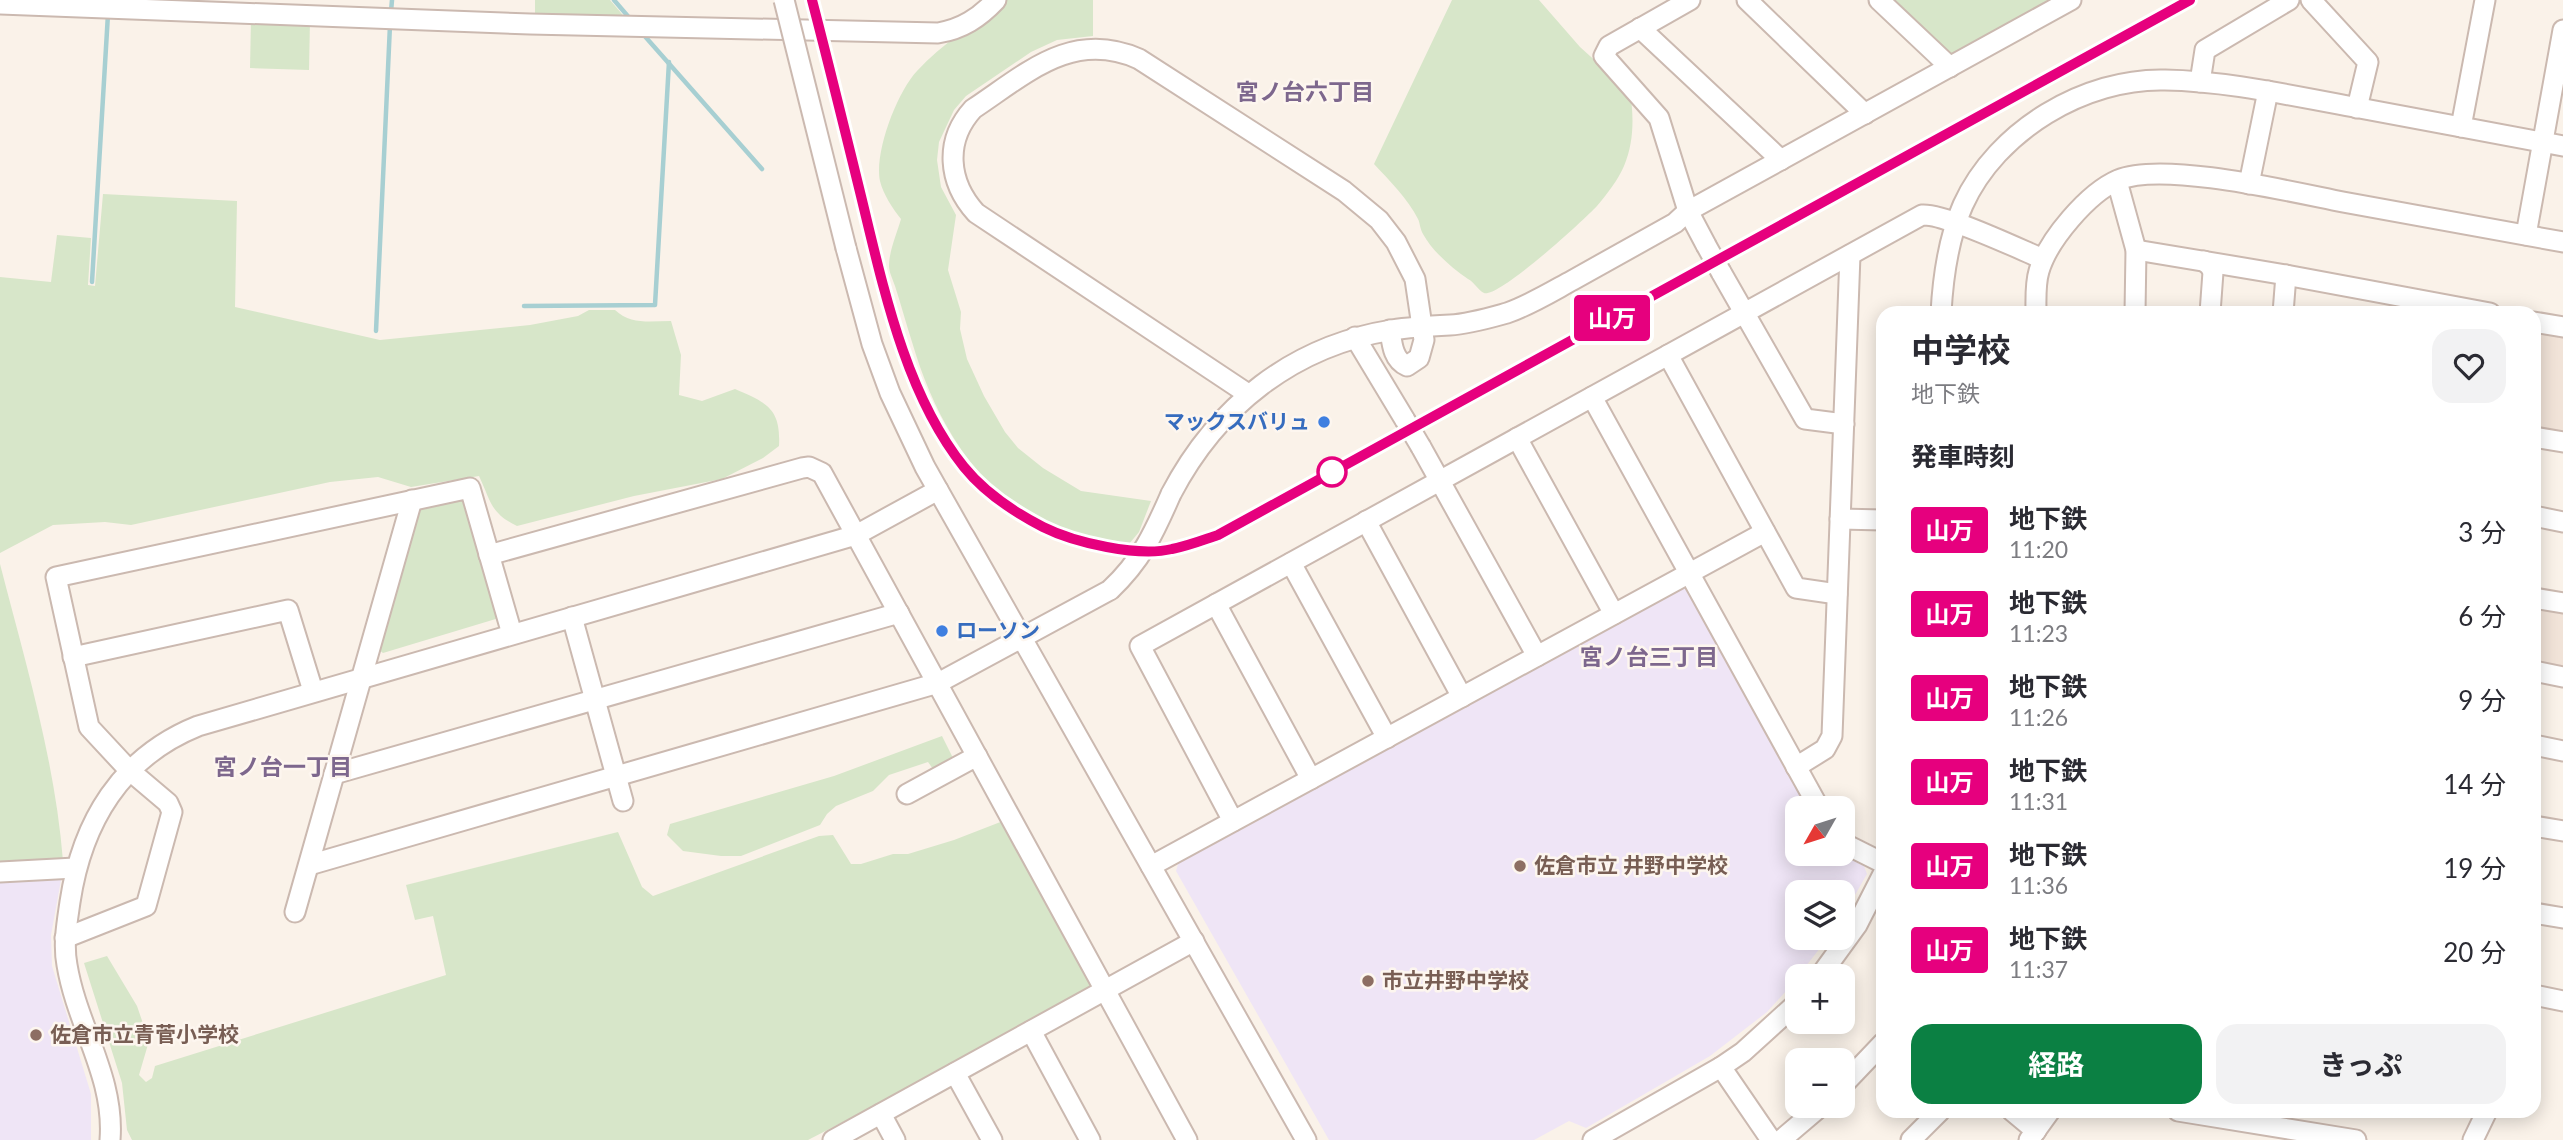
<!DOCTYPE html>
<html lang="ja">
<meta charset="utf-8">
<style>
:root{--surface:#fff;--page:#f2f2f3;--text:#2b2b33;--muted:#7c7c81;--accent:#0b8043}
body{margin:0;font-family:Lato,"Noto Sans JP",sans-serif;background:var(--page);color:var(--text);height:100vh;display:flex;flex-direction:column;font-size:26px;white-space:nowrap}
*{box-sizing:border-box;margin:0}
p{font-size:23px;color:var(--muted)}
.icon{flex:none;width:38px;height:38px;fill:none;stroke:currentColor;stroke-width:2;stroke-linecap:round;stroke-linejoin:round}
.map{position:relative;flex:1;overflow:hidden}
.drawer{position:absolute;left:1876px;top:306px;width:665px;height:812px;display:flex;flex-direction:column;background:var(--surface);border-radius:21px;box-shadow:0 4px 18px #0003}
.drawer>*{flex:none}
.badge{padding:0 14px;border-radius:5px;font-size:24px;line-height:46px}
.needle{width:46px;rotate:231deg}
.controls{position:absolute;left:1785px;top:796px;display:grid;gap:14px}
.controls a{display:grid;place-items:center;width:70px;height:70px;border-radius:14px;background:var(--surface);box-shadow:0 4px 18px #0003;font-size:35px}
.map>.badge{position:absolute;translate:-50% -50%;box-shadow:0 0 0 4px #fff}
h2{padding:0 35px;font-size:26px;line-height:63px}
.round{display:grid;place-items:center;flex:none;width:74px;height:74px;border-radius:21px;background:var(--page)}
.headline{display:flex;align-items:center;justify-content:space-between;height:119px;padding:0 35px}
h1{font-size:33px;font-weight:700;line-height:52px}
.cta{display:flex;gap:14px;margin-top:auto;padding:14px 35px}
.cta a{flex:1;height:80px;border-radius:21px;background:var(--accent);color:#fff;font-size:28px;font-weight:700;line-height:80px;text-align:center}
.cta a+a{background:var(--page);color:var(--text)}
ul{padding:0;list-style:none}
li{display:flex;align-items:center;gap:21px;height:84px;padding:0 35px}
li div{flex:1}
li b{display:block;font-size:26px}
li em{font-style:normal}
li .badge{min-width:77px;font-weight:700;text-align:center}
.map>svg:first-child{display:block}
</style>
<div class="map">
<svg width="2563" height="1140" viewBox="0 0 2563 1140">
<rect width="100%" height="100%" fill="#faf2e9"/>
<g fill="#f1e3d8">
<polygon points="2534,329 2563,334 2563,438 2534,432"/>
<polygon points="2534,604 2563,610 2563,670 2534,664"/>
</g>
<g fill="#efe5f6">
<polygon points="1682,587 1689,589 1811,808 1797,808 1797,854 1843,854 1843,852 1862,861 1867,874 1843,916 1843,892 1797,892 1797,938 1828,938 1787,990 1767,1012 1710,1056 1586,1128 1569,1121 1534,1140 1329,1140 1176,871 1179,861"/>
<polygon points="56,873 61,880 51,935 52,966 91,1094 91,1140 0,1140 0,877"/>
</g>
<g fill="#d7e6c9">
<polygon points="535,0 610,0 627,20 535,17"/>
<path d="M1005,0H1093V36L1057,40L1031,52L966,96L954,110L939,142L937,160L941,187L956,215L948,270L961,312L960,329L967,359L984,396L1005,432L1018,448L1043,468L1081,491L1151,501L1139,532L1129,544C1008,536 944,451 912,342C906,323 901,305 895,286C893,280 889,272 889,266C889,251 897,233 901,219C893,209 883,194 880,181C874,153 897,92 917,71C942,44 976,22 1005,0Z"/>
<path d="M1452,0H1539L1580,47L1630,92C1634,116 1634,143 1624,166C1618,180 1607,194 1597,206C1584,220 1499,298 1484,293C1478,290 1474,282 1468,279C1452,268 1432,251 1423,234C1420,229 1420,223 1418,219C1408,199 1389,180 1374,164Z"/>
<polygon points="1888,0 2055,0 1949,57"/>
<polygon points="251,19 310,20 309,70 250,68"/>
<path d="M103,194L237,201L235,307L380,340L530,325L578,316L589,310H615C631,325 650,321 671,321L681,355L679,395L702,401L735,389C767,403 781,408 779,446L763,458L722,479L634,496L517,526C490,513 491,501 479,476L411,487L378,477L330,482L131,525L105,522L53,525L0,553V277L51,282L57,235L91,238L88,285L95,286Z"/>
<polygon points="459,497 464,500 499,618 383,653 378,649 416,514 424,506"/>
<path d="M0,564C25,661 55,760 63,861L0,867Z"/>
<polygon points="942,736 953,758 933,769 928,762 889,775 873,791 836,806 827,814 820,825 741,856 721,856 683,851 667,835 670,824 834,776"/>
<polygon points="1003,821 1089,978 1090,986 1085,992 957,1063 808,1140 132,1140 127,1130 122,1083 84,963 107,956 137,1006 149,1041 139,1075 146,1082 152,1078 155,1066 446,975 433,916 415,920 406,885 618,832 642,887 653,896 819,836 833,835 851,864 861,864 893,854 908,854 954,840"/>
</g>
<g fill="none" stroke-linecap="round" stroke-linejoin="round">
<g stroke="#a7cfd2" stroke-width="4.5">
<polyline points="614,0 632,21"/>
<polyline points="391,12 392,0"/>
<polyline points="642,33 762,169"/>
<polyline points="92,282 108,14"/>
<polyline points="524,306 655,305 669,62"/>
<polyline points="376,331 390,25"/>
</g>
<g stroke="#cbb9b0" stroke-width="23">
<g id="minor">
<polyline points="1690,0 1609,46 1604,56 1659,118 1688,211 1706,245"/>
<polyline points="1747,0 1865,114"/>
<polyline points="1879,0 1950,67"/>
<polyline points="2311,0 2368,62 2357,108"/>
<path d="M0,4L530,24L938,33C962,29 979,18 996,0"/>
<polyline points="1640,28 1781,160"/>
<polyline points="2200,82 2205,50 2289,0"/>
<polyline points="2461,127 2485,0"/>
<polyline points="2117,181 2136,250 2135,313"/>
<polyline points="2249,184 2268,91"/>
<polyline points="2526,235 2563,30"/>
<polyline points="846,248 872,344 890,393 925,467 1306,1140"/>
<polyline points="2136,250 2286,275 2490,313"/>
<polyline points="2204,261 2210,266 2213,272 2210,313"/>
<polyline points="1721,272 1805,419 1844,424"/>
<path d="M1941,313C1943,276 1948,239 1963,205C1997,130 2085,78 2165,80C2228,81 2292,96 2354,107C2424,120 2493,133 2563,146"/>
<path d="M2036,313C2036,300 2035,284 2039,271C2048,240 2088,193 2118,180C2163,161 2292,192 2343,202C2417,215 2490,229 2563,242"/>
<polyline points="2283,313 2286,275"/>
<polyline points="2534,322 2563,327"/>
<polyline points="1355,337 1405,420"/>
<polyline points="1668,355 1796,588 1837,594"/>
<path d="M1248,394L976,213C948,182 944,141 973,109C1026,74 1072,29 1139,59L1344,191L1379,220L1396,242L1415,279L1424,340L1419,358L1407,366C1393,360 1392,344 1390,330"/>
<polyline points="1592,397 1819,808"/>
<polyline points="2534,437 2563,442"/>
<polyline points="1517,438 1614,614"/>
<polyline points="1421,447 1537,656"/>
<path d="M1171,494C1217,406 1293,346 1392,330C1411,327 1430,326 1450,325C1469,324 1489,318 1507,313C1530,305 1551,292 1573,280C1607,261 1641,242 1675,223L1688,211L2071,0"/>
<polyline points="2534,516 2563,522"/>
<polyline points="1840,519 1883,520"/>
<polyline points="1366,521 1462,697"/>
<polyline points="489,555 802,468 809,467 822,473 1187,1140"/>
<polyline points="1291,563 1387,738"/>
<polyline points="2534,598 2563,603"/>
<polyline points="1216,604 1311,779"/>
<polyline points="572,617 623,801"/>
<polyline points="73,657 288,610 313,691"/>
<polyline points="2534,671 2563,677"/>
<polyline points="2534,745 2563,751"/>
<polyline points="1796,767 1825,749 1832,736 1850,255"/>
<polyline points="334,774 899,613"/>
<polyline points="907,794 977,756"/>
<path d="M1233,821L1140,646L1922,215C1944,213 2019,249 2043,259"/>
<polyline points="2534,826 2563,831"/>
<polyline points="1843,843 1883,863"/>
<polyline points="309,865 938,683 1110,590"/>
<polyline points="1151,866 1765,532"/>
<polyline points="0,872 75,868"/>
<polyline points="295,912 412,500"/>
<polyline points="2534,913 2563,918"/>
<polyline points="65,938 146,906 172,812 168,803 129,770 89,727 56,577 470,488 512,634"/>
<polyline points="1820,976 1857,925 1883,874"/>
<polyline points="2534,995 2563,1001"/>
<polyline points="1031,1031 1090,1140"/>
<polyline points="1721,1067 1771,1140"/>
<polyline points="955,1073 992,1140"/>
<polyline points="1843,1085 1883,1043"/>
<polyline points="2012,1111 2036,1131"/>
<polyline points="2178,1111 2356,1140"/>
<polyline points="881,1114 895,1140"/>
<path d="M110,1140C115,1077 77,1026 67,965C63,944 67,923 70,902C82,822 121,757 198,726L856,535L938,490"/>
<polyline points="833,1140 1194,941"/>
<polyline points="1593,1140 1721,1067 1743,1052 1797,1003"/>
<polyline points="1781,1140 1821,1106"/>
<polyline points="1911,1140 1940,1111"/>
<polyline points="2029,1140 2050,1111"/>
<polyline points="2473,1140 2487,1111"/>
</g>
</g>
<use href="#minor" stroke="#fff" stroke-width="19"/>
<path stroke="#b4a8c3" stroke-width="2" d="M812,0C829,69 846,137 863,206C885,294 905,395 964,467C985,494 1014,512 1043,527C1074,543 1138,557 1172,549C1188,545 1203,540 1218,535L2190,0"/>
<g stroke="#cbb9b0" stroke-width="23" stroke-linecap="butt">
<g id="minor-bridge">
<polyline points="784,0 846,248"/>
<polyline points="1706,245 1721,272"/>
<polyline points="1405,420 1421,447"/>
<path d="M1110,590C1141,561 1154,533 1171,494"/>
</g>
</g>
<use href="#minor-bridge" stroke="#fff" stroke-width="19"/>
</g>
<g fill="none" stroke-linecap="round" stroke-linejoin="round">
<g stroke="#fff" stroke-width="16">
<path id="line" d="M812,0C829,65 845,131 861,196C883,286 905,394 964,467C985,493 1014,512 1043,527C1075,543 1138,557 1172,549C1188,546 1203,540 1218,535L2190,0"/>
</g>
<use href="#line" stroke="#e6007e" stroke-width="10"/>
</g>
<g fill="#3f7fe0" stroke="#fdf6ef" stroke-width="2.5">
<circle cx="1324" cy="422" r="7"/>
<circle cx="942" cy="631" r="7"/>
</g>
<circle fill="#fff" stroke="#e6007e" stroke-width="3.5" cx="1332" cy="472" r="14"/>
<g fill="#8d6e63" stroke="#fdf6ef" stroke-width="2.5">
<circle cx="1520" cy="866" r="7"/>
<circle cx="1368" cy="981" r="7"/>
<circle cx="36" cy="1035" r="7"/>
</g>
<g text-anchor="middle" stroke-width="5" stroke-linejoin="round" paint-order="stroke">
<g font-size="21" font-weight="bold" fill="#366cbe" stroke="#fdf6ef" text-anchor="end">
<text x="1310" y="429">マックスバリュ</text>
<text x="956" y="638" text-anchor="start">ローソン</text>
</g>
<g font-size="21" font-weight="bold" fill="#785e54" stroke="#fdf6ef" text-anchor="start">
<text x="1534" y="873">佐倉市立 井野中学校</text>
<text x="1382" y="988">市立井野中学校</text>
<text x="50" y="1042">佐倉市立青菅小学校</text>
</g>
<g font-size="23" font-weight="bold" fill="#7d678d" stroke="#fdf6ef">
<text x="1305" y="100">宮ノ台六丁目</text>
<text x="1649" y="665">宮ノ台三丁目</text>
<text x="283" y="775">宮ノ台一丁目</text>
</g>
</g>
</svg>
<div class="controls">
<a><svg class="needle" viewBox="-14 -14 28 28"><path d="M0-13l5 13h-10z" fill="#e53935"/><path d="M0 13l5-13h-10z" fill="#7c7c81"/></svg></a>
<a><svg class="icon" aria-label="layers" viewBox="0 0 24 24"><path d="M12 4l9 5-9 5-9-5zM3 14l9 5 9-5"/></svg></a>
<a>+</a>
<a>−</a>
</div>
<b class="badge" style="left:1612px;top:318px;background:#e6007e;color:#fff">山万</b>
<section class="drawer">
<div class="headline"><div><h1>中学校</h1><p>地下鉄</p></div><a class="round"><svg class="icon" aria-label="heart" viewBox="0 0 24 24"><path d="M12 20l-8-8c-3-5 5-10 8-4 3-6 11-1 8 4z"/></svg></a></div>
<h2>発車時刻</h2>
<ul>
<li><span class="badge" style="background:#e6007e;color:#fff">山万</span><div><b>地下鉄</b><p>11:20</p></div><em>3 分</em></li>
<li><span class="badge" style="background:#e6007e;color:#fff">山万</span><div><b>地下鉄</b><p>11:23</p></div><em>6 分</em></li>
<li><span class="badge" style="background:#e6007e;color:#fff">山万</span><div><b>地下鉄</b><p>11:26</p></div><em>9 分</em></li>
<li><span class="badge" style="background:#e6007e;color:#fff">山万</span><div><b>地下鉄</b><p>11:31</p></div><em>14 分</em></li>
<li><span class="badge" style="background:#e6007e;color:#fff">山万</span><div><b>地下鉄</b><p>11:36</p></div><em>19 分</em></li>
<li><span class="badge" style="background:#e6007e;color:#fff">山万</span><div><b>地下鉄</b><p>11:37</p></div><em>20 分</em></li>
</ul>
<div class="cta"><a>経路</a><a>きっぷ</a></div>
</section>
</div>
